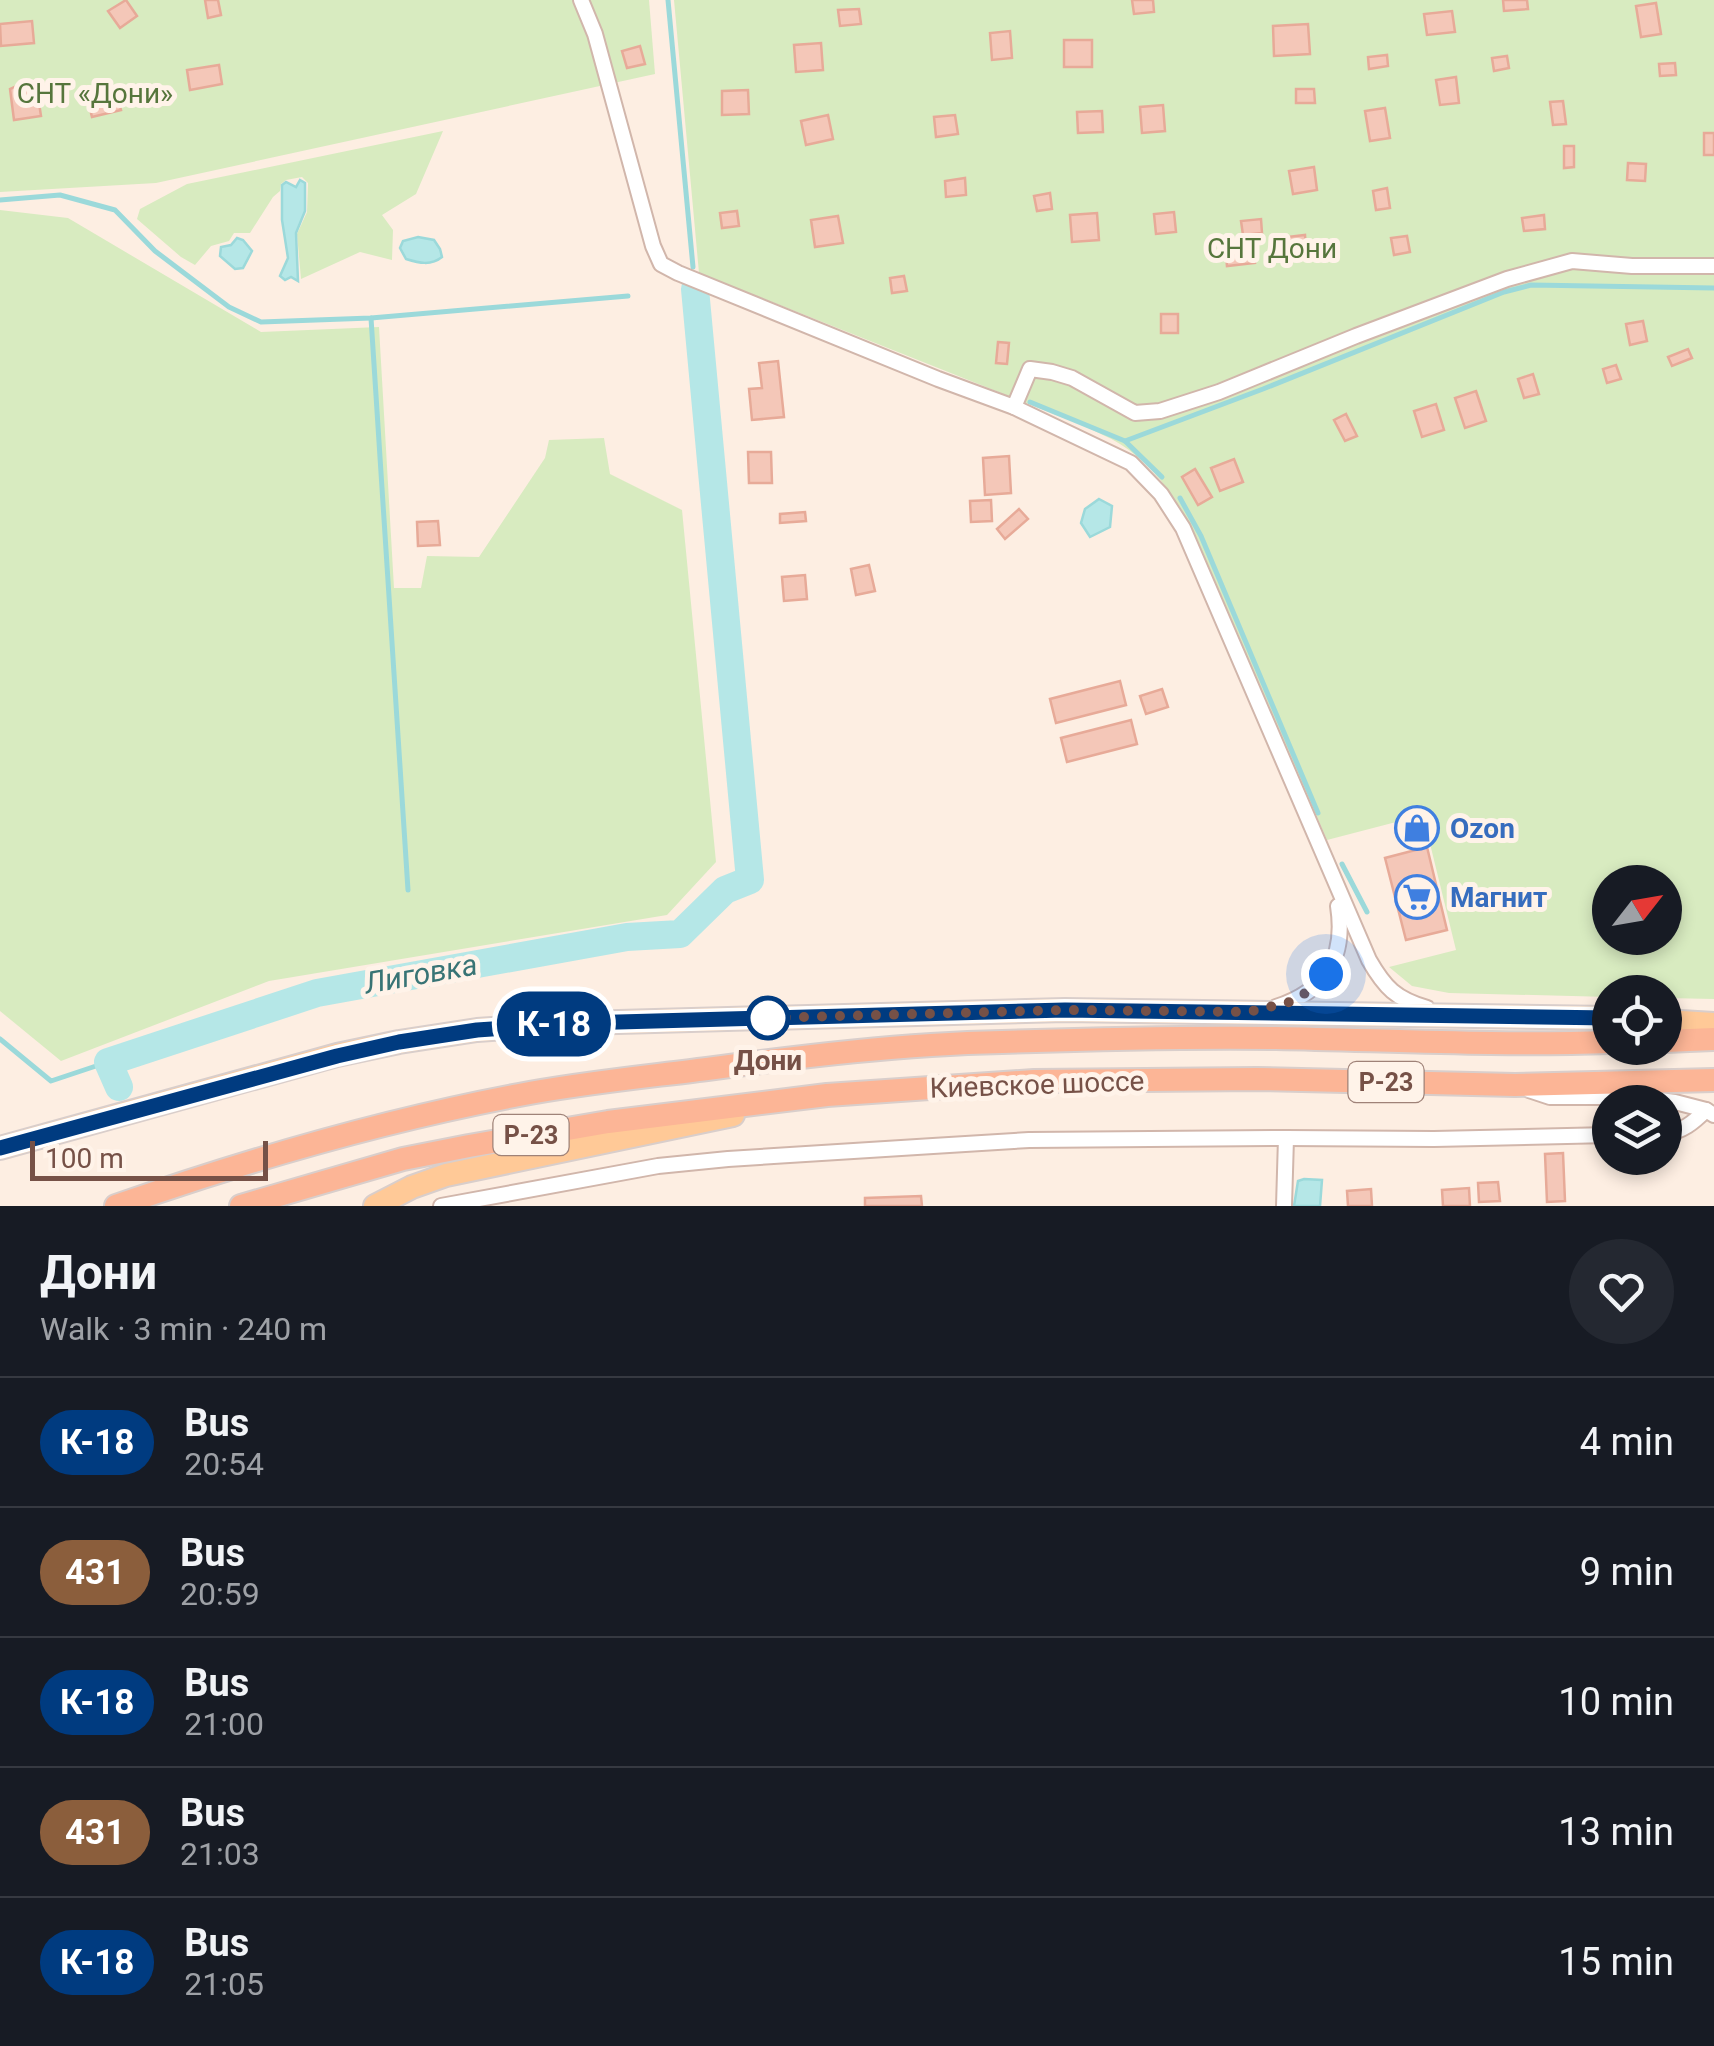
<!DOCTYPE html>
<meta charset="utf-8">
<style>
:root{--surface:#171b24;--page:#242831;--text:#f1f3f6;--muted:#9ea1a6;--line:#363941}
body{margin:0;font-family:Roboto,sans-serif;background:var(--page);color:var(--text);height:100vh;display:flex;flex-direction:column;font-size:38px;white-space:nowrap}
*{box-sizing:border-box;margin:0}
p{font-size:32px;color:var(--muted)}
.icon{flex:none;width:55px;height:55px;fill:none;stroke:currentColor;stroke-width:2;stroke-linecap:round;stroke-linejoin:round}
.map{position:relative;height:1206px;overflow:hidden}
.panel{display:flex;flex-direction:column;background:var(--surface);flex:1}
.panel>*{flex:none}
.badge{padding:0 20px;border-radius:32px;font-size:35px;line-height:65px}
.needle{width:65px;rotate:59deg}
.tools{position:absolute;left:1592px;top:865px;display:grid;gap:20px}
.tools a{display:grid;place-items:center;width:90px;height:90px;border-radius:50%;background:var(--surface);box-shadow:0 5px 15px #0003;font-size:50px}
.scale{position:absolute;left:30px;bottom:25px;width:238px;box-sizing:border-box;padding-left:10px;border:5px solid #765147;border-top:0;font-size:28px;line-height:35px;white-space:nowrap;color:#765147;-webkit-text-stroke:8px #fff3e9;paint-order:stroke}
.you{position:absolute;width:50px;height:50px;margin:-25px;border:8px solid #fff;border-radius:50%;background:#1a73e8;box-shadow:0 0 0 15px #1a73e833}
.map>.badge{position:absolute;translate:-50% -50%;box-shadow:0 0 0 5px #fff}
.round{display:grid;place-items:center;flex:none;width:105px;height:105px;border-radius:52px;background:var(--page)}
.overview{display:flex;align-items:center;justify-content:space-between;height:170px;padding:0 40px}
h1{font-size:48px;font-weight:700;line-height:75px}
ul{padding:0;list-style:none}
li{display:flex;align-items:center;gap:30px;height:130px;padding:0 40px;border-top:2px solid var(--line)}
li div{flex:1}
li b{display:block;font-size:38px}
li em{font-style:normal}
li .badge{min-width:110px;font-weight:700;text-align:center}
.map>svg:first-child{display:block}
</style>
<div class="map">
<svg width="1714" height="1206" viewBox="0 0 1714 1206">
<rect width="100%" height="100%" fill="#fdeee2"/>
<g fill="#d8ebc0" fill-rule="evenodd">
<polygon points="0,0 649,0 655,74 156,183 0,192"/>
<path d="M674,0H1714V999L1665,998V992H1610V997L1449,993L1412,986L1389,967L1456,950L1423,815L1327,840L1193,530C1176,497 1152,464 1120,444C1109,437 1096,432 1084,426L699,273ZM1610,882H1665V938H1610Z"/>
<polygon points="443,131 416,194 382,215 393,230 392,260 360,252 301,279 297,234 307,212 308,183 302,177 286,180 281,184 280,191 273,197 250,233 234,233 229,241 211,246 195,265 181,257 137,219 140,209 187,184"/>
<polygon points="0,210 68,218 261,332 379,327 394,588 421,588 427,556 479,557 545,458 549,440 604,438 610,474 682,510 716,862 667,915 269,981 61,1061 0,1011"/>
</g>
<g fill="#b5e7e7" stroke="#9bd9da" stroke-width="2.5">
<polygon points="300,180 305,183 305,211 296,233 298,281 291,277 285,280 280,276 288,258 282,220 282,185 286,182 296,187"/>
<path d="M418,237L434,240L440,249L442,257C431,266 419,263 406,259L400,248L403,241Z"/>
<polygon points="237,238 243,240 252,251 243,268 235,269 220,256 221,247 231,245"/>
<polygon points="1099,499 1112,506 1110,527 1090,537 1081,523 1085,509"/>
<polygon points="1304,1179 1322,1180 1320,1206 1294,1206 1298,1181"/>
</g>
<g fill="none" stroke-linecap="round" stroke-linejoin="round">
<g stroke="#9bd9da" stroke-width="5">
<polyline points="668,0 693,267"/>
<polyline points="0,200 60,195 115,210 155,251 229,307 261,322 371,318 628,296"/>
<polyline points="371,318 408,890"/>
<polyline points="1030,402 1125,441 1162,477"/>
<polyline points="1125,441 1263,389 1504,292 1531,285 1714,288"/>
<polyline points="1180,498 1201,536 1318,813"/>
<polyline points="1342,864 1367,912"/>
<polyline points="0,1039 51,1081 108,1062"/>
</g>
<polyline stroke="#b5e7e7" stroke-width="28" points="119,1087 108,1062 317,993 627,937 680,934 725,890 750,880 695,289"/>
</g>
<g fill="#f4c7b8" stroke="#e7aa98" stroke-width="2.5">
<polygon points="126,0 137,16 120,28 108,11"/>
<polygon points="205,0 218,0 221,15 208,18"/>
<polygon points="1132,0 1153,0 1154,12 1134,14"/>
<polygon points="1503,0 1527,0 1528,9 1504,11"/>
<polygon points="1656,3 1661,34 1641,37 1636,6"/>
<polygon points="859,9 861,24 840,26 838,10"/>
<polygon points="1452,11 1455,32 1427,35 1424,14"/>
<polygon points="32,21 34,43 1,46 0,24"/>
<polygon points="1308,24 1310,54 1274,56 1273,26"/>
<polygon points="1010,31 1012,58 992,60 990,33"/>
<rect x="1064" y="40" width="28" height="27"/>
<polygon points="821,43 823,70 796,72 794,45"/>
<polygon points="640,46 645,64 627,68 622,51"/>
<polygon points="1387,55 1388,66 1369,69 1368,57"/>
<polygon points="1507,56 1509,68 1494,71 1492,58"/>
<polygon points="1675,63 1676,75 1660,76 1659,64"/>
<polygon points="219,65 222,84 190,90 187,70"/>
<polygon points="1456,77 1459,103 1440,105 1436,80"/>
<polygon points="21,84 37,90 41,116 14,120 10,89"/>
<polygon points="115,86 121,110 92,117 86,93"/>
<polygon points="1296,89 1314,89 1315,103 1296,103"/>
<polygon points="748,90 749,114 722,115 722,91"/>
<polygon points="1563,101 1566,124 1553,125 1550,102"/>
<polygon points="1163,105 1165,131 1142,133 1140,107"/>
<polygon points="1385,108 1390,138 1370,141 1365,111"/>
<polygon points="1102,111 1103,132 1078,133 1077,112"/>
<polygon points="828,115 833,139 806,145 801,121"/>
<polygon points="955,115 958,134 936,137 934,117"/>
<rect x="1704" y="133" width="10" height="22"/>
<polygon points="1564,146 1574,146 1574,167 1564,168"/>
<polygon points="1628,163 1646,164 1645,181 1627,180"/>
<polygon points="1314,167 1317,190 1293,194 1289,171"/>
<polygon points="965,178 966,195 946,197 945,181"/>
<polygon points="1387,188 1390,208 1376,210 1373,191"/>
<polygon points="1050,193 1052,209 1037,211 1034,196"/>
<polygon points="737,211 739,226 722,228 720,213"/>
<polygon points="1174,212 1176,232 1156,234 1154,214"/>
<polygon points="1097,213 1099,240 1072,242 1070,215"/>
<polygon points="1544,215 1545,229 1524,231 1522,218"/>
<polygon points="838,216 843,243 815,247 811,220"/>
<polygon points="1261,219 1262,233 1243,235 1241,221"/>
<polygon points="1305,235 1306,249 1288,250 1287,237"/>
<polygon points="1407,236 1410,252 1394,255 1391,238"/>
<polygon points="1254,253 1255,263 1227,266 1226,255"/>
<polygon points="904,276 907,291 892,293 890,278"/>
<rect x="1161" y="314" width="17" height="19"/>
<polygon points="1643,321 1647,341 1630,345 1626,324"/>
<polygon points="998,342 1009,343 1007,364 996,363"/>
<polygon points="1688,349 1692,358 1672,366 1668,357"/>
<polygon points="778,361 784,417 752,420 749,389 762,388 759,363"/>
<polygon points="1616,365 1621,379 1607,383 1603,369"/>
<polygon points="1533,374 1539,394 1524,398 1518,379"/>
<polygon points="1476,391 1486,421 1465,428 1455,398"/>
<polygon points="1436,404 1444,430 1422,437 1414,411"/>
<polygon points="1346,414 1357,436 1345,441 1334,420"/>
<polygon points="748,452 771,452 772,483 749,483"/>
<polygon points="1009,456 1011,493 985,495 983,458"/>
<polygon points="1234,459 1243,482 1220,491 1211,468"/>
<polygon points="1195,469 1212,497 1198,505 1182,477"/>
<polygon points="991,500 992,521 971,522 970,501"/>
<polygon points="1019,509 1028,519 1005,539 997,529"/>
<polygon points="805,512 806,521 780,523 780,514"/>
<polygon points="438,521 440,545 418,546 417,522"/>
<polygon points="869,565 875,591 856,595 851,569"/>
<polygon points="805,575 807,599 784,601 782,577"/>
<polygon points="1120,681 1126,705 1056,723 1050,699"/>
<polygon points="1162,689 1168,707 1146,714 1140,696"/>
<polygon points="1131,720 1137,744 1067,762 1061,738"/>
<polygon points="1421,820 1424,835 1414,837 1410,822"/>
<polygon points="1427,847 1447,930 1406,940 1385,858"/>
<polygon points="1563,1153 1565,1201 1547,1202 1545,1154"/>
<polygon points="1498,1182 1500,1201 1479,1202 1478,1183"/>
<polygon points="1469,1188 1470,1206 1443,1206 1442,1190"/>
<polygon points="1371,1189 1372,1206 1348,1206 1347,1191"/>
<polygon points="921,1196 922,1206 865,1206 865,1198"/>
</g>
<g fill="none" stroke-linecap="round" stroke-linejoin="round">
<g stroke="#d1b6ab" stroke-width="18">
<g id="minor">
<path d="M581,0L595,34L653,246L661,264L678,273L938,379L1014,407L1131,463L1161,494L1183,528L1369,960C1385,988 1396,999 1427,1008"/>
<polyline points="1014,407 1030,369 1052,372 1072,378 1135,413 1160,411 1219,392 1356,336 1507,279 1572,261 1632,266 1714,266"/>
<path d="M1276,1007C1326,991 1346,957 1338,906"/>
<polyline points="1529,1090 1550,1097 1636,1097 1675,1102 1706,1110 1714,1115"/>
<path d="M1665,1134C1683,1131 1693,1123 1706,1110"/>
<polyline points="441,1206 658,1166 728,1159 933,1146 1029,1140 1286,1138 1434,1139 1610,1135"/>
<polyline points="1284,1206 1286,1138"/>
</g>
</g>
<g stroke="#d9cecb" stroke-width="26">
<g id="primary">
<polyline points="1665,1021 1714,1024"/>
<polyline points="0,1148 337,1055 399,1042 477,1030 582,1023 1065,1010 1610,1018"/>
<polyline points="375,1206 412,1187 446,1175 733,1115"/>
</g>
</g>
<g stroke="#d9cecb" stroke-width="26">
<g id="trunk">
<polyline points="1665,1041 1714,1039"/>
<path d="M116,1206C248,1160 381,1121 519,1095C581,1083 644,1077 707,1069C804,1056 903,1044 1002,1042C1093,1039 1185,1037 1276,1038C1387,1040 1498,1046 1610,1042"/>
<polyline points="241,1206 403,1159 469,1146 608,1122 827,1095 1034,1081 1257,1079 1515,1085 1714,1080"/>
</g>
</g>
<use href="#minor" stroke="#fff" stroke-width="14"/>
<use href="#primary" stroke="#ffc997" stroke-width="22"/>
<use href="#trunk" stroke="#fcb596" stroke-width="22"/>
</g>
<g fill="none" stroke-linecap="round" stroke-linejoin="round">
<g stroke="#fff" stroke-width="22">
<polyline id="line" points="0,1148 337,1056 399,1042 477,1030 582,1023 1065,1010 1610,1018"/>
</g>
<use href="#line" stroke="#003b80" stroke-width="15"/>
<polyline stroke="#765147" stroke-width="10" stroke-dasharray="0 18" points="768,1018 1065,1010 1248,1012 1290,1002 1304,994 1326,974"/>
</g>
<defs>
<g id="shop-ring" transform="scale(2.25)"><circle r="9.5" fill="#fff3e9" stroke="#3f7fe0" stroke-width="1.5"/><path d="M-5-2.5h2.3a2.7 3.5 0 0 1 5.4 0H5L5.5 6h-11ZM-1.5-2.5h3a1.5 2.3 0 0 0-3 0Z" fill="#3f7fe0"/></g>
<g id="supermarket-ring" transform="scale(2.25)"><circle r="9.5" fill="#fff3e9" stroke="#3f7fe0" stroke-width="1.5"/><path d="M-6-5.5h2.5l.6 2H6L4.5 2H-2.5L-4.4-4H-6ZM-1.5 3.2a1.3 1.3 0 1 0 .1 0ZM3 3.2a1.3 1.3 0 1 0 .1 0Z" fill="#3f7fe0"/></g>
</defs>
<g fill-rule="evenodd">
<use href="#shop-ring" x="1417" y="828"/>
<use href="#supermarket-ring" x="1417" y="897"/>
</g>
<circle fill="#fff" stroke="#003b80" stroke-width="5" cx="768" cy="1018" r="20"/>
<g text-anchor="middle" stroke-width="10" stroke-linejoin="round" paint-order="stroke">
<g fill="#fff3e9" stroke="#9f8278" stroke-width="2.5">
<rect x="1348.5" y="1062" width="75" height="40" rx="8"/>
<rect x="493.5" y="1115" width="75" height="40" rx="8"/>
</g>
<g font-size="25" font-weight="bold" fill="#765147">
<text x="1386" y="1091">Р-23</text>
<text x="531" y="1144">Р-23</text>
</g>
<g font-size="28" fill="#56763c" stroke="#fff3e9">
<text x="95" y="103">СНТ «Дони»</text>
<text x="1272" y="258">СНТ Дони</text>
</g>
<g font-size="28" font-weight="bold" fill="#366cbe" stroke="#fff3e9" text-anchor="start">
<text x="1450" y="838">Ozon</text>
<text x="1450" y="907">Магнит</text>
</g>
<g font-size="28" font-weight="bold" fill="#765147" stroke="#fff3e9">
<text x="768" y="1070">Дони</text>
</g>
<g font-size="28" fill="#765147" stroke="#fff3e9">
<text transform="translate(1037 1084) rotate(-2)" y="10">Киевское шоссе</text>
</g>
<g font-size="30" font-style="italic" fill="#387475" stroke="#fff3e9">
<text transform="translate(421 974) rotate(-10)" y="10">Лиговка</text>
</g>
</g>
</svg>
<div class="tools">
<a><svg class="needle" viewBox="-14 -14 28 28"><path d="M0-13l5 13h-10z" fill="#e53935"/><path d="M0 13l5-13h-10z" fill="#9ea1a6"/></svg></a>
<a><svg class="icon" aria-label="locate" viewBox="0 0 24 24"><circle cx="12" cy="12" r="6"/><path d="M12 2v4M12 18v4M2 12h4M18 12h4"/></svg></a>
<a><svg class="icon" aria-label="layers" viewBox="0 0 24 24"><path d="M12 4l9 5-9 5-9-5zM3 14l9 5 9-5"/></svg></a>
</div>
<div class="scale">100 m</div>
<div class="you" style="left:1326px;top:974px"></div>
<b class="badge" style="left:554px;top:1024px;background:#003b80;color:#fff">К-18</b>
</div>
<section class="panel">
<div class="overview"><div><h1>Дони</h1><p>Walk · 3 min · 240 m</p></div><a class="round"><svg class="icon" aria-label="heart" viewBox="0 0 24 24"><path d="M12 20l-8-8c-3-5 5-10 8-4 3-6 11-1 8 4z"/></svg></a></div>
<ul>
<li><span class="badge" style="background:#003b80;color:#fff">К-18</span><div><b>Bus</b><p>20:54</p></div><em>4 min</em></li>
<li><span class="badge" style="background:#8b5e3c;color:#fff">431</span><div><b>Bus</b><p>20:59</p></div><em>9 min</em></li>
<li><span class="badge" style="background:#003b80;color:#fff">К-18</span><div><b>Bus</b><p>21:00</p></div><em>10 min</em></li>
<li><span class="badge" style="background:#8b5e3c;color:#fff">431</span><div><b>Bus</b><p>21:03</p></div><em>13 min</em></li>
<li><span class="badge" style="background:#003b80;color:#fff">К-18</span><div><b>Bus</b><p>21:05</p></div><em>15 min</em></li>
</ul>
</section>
